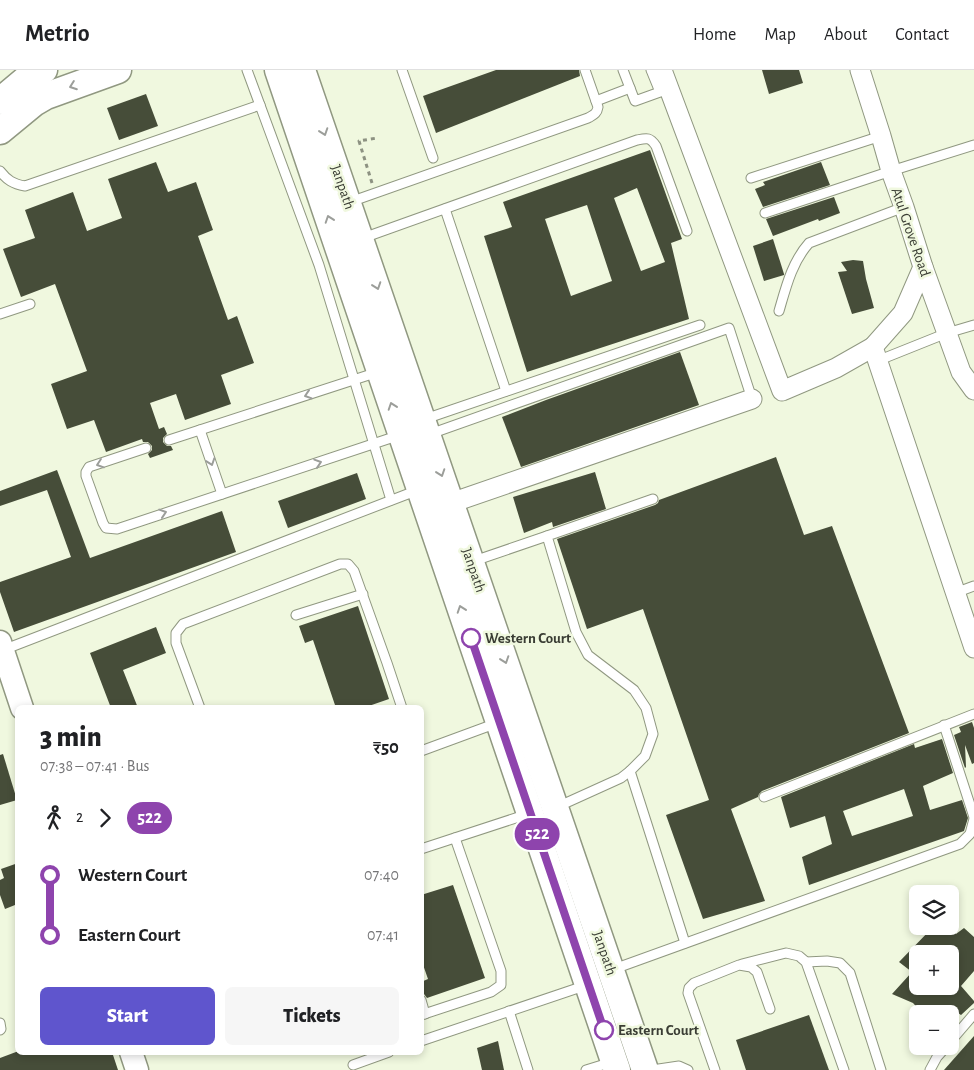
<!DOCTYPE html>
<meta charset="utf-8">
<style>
:root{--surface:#fff;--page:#f6f6f6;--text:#202124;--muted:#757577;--line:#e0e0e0;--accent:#5f55cd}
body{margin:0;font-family:"Alegreya Sans",sans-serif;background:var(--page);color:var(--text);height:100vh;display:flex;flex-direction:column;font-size:19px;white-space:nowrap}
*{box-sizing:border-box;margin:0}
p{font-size:16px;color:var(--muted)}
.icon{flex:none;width:28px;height:28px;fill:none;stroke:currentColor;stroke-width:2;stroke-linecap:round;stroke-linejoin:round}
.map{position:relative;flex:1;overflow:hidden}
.side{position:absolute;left:15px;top:635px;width:409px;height:350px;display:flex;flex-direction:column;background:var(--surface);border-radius:8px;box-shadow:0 2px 8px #0003}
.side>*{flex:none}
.badge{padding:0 10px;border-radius:16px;font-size:18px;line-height:32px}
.buttons{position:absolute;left:909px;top:815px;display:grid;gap:10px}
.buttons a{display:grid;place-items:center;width:50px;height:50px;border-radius:8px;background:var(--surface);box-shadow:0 2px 8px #0003;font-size:25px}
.map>.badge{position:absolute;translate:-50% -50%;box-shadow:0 0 0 2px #fff}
.legs{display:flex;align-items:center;gap:8px;height:55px;padding:0 25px;font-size:16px}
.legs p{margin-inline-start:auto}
.headline{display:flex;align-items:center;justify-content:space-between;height:85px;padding:0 25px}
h1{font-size:28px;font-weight:800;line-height:38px}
.primary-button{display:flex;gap:10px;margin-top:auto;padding:10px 25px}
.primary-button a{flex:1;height:58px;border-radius:8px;background:var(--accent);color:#fff;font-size:20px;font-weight:800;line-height:58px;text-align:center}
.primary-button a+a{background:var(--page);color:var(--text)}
ul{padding:0 25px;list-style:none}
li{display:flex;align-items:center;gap:18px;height:60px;font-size:19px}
li i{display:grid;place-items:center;width:8px;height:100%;margin:0 6px;background:currentColor}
li i::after{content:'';width:12px;height:12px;margin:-6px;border:4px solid;border-radius:50%;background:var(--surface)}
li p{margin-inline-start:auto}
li:first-child i{background:linear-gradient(#0000 50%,currentColor 0)}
li:last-child i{background:linear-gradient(currentColor 50%,#0000 0)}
header{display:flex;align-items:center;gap:30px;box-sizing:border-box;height:70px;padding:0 25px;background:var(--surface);border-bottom:1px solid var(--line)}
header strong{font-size:24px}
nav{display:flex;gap:28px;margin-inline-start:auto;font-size:18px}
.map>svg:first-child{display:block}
</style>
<header>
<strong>Metrio</strong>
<nav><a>Home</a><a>Map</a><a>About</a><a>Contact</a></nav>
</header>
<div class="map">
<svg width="974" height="1000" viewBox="0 0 974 1000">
<rect width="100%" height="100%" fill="#f0f8df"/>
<g fill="#464d39" fill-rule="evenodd">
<polygon points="496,0 579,0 580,6 436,63 423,26"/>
<polygon points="762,0 799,0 803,13 769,24"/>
<polygon points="146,24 158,56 119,70 107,38"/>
<path d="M650,80L682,169L671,173L689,249L527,302L484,166L512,157L503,132ZM637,118L665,192L641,201L614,128ZM587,135L612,211L571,226L545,149Z"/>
<polygon points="156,92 168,122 196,112 213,160 198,166 228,250 237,246 254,293 221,305 231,334 185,350 176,324 150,333 159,359 164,357 167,364 163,368 163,372 167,376 171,376 173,380 150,388 148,384 152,380 152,376 148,372 143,372 142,369 106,382 94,350 67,359 51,314 87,301 55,214 21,227 3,179 35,168 25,140 73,122 87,161 122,148 108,109"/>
<polygon points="821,92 830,115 763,137 755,119 765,115 763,112"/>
<polygon points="834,127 840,143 819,151 818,149 773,166 766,149"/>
<polygon points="773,169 784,204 784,205 764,211 753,176"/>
<polygon points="853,190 863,191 866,209 874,238 852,244 838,202 847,201 841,192"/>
<polygon points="680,282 699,335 521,397 502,347 546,330"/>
<polygon points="776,387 804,465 832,456 909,663 762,721 759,724 758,727 731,739 765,831 703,849 666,745 709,730 643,539 587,559 557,469 655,435 658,433 659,430"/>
<polygon points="57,400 90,488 222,441 236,482 14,562 0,522 0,512 71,487 47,420 0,436 0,421"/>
<polygon points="595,402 606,439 553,457 552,452 524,463 513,427"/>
<polygon points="357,403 366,429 288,458 278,431"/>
<polygon points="358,536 389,629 363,638 336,638 313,570 305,573 299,556"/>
<polygon points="156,557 166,583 123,600 138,638 111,638 90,583"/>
<polygon points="972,652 974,658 974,693 972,694 965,675 966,697 965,698 954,665 961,662 959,657"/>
<path d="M942,669L953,703L923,716L930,740L962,730L968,748L964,761L809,815L802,787L832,774L825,746L790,758L781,727L914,674L915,678ZM904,719L913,746L852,766L843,741Z"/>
<polygon points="3,684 17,730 0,735 0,685"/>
<polygon points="18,793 18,839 15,835 5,839 0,825 0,810 4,808 1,799"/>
<polygon points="453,815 485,908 427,928 424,924 421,917 421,912 428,909 421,889 421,825"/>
<path d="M934,856H948L956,864L964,858L974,867V901L961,916L974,931V933L961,945L948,936L940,944H923L913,933L892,924L912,902L899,892ZM918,884H950V916H918Z"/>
<polygon points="809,945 829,1000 746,1000 736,970"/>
<polygon points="974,966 974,1000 944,1000"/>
<polygon points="498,971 504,1000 482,1000 477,978"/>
<polygon points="16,982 112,982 118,1000 0,1000 0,988"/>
</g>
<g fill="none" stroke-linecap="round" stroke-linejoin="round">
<g stroke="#909881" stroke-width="11">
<g id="service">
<polyline points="247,0 319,195 391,430"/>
<polyline points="402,0 433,88"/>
<polyline points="623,0 635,31 660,22 651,0"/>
<polyline points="596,31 630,18"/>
<path d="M0,101C7,110 13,114 25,116L260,35"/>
<polyline points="751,108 881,66"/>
<path d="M350,132L588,48C593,45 597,44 598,37L585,0"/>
<polyline points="445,139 506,321"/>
<polyline points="765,143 891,101 974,75"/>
<path d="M363,168L637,70C647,68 650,67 656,76L687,161"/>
<path d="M779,241C786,217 792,192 809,173L904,137"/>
<polyline points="0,244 30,234"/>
<polyline points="877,291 947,263 974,255"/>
<polyline points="425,349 700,255"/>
<polyline points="200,360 222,424"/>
<polyline points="430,364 729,258 752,329"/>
<polyline points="169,370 378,302"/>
<polyline points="146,378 89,397 86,402 86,406 103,453 106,458 117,459 400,365"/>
<polyline points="653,429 547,466 576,562 588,585 634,620 646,638 653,664 645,686 630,701 685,873"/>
<polyline points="474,491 547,466"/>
<polyline points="955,523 974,516"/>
<polyline points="296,545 363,524"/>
<polyline points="3,580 418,420"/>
<polyline points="200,638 176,573 176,563 183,554 340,494 348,494 354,501 387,593 402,638"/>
<polyline points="944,655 974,747"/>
<polyline points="421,681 497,653"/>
<polyline points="764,727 974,644"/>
<polyline points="557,737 621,708 630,701"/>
<polyline points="421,779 528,744"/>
<polyline points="806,892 827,891 840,893 850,903 881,1000"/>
<polyline points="742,894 786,883 799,886 806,892 844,1000"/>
<polyline points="614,899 960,774 970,764 974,749"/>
<polyline points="421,930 425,944"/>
<polyline points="509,941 528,1000"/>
<polyline points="421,945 491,922 501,915 501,901 455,768"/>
<polyline points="0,953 1,959 0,960"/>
<polyline points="421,971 587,915"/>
<polyline points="950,972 974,944"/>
<polyline points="353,995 389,982"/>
<polyline points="586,1000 612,992"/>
<polyline points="652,1000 679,996 688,1000"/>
<polyline points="715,1000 688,923 689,918 694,913 739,895 751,897 757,902 770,939"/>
<polyline points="930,1000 937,987 947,976"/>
</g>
</g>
<g stroke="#909881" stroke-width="21">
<g id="minor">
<polyline points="662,0 782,321 836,298 873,277"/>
<polyline points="860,0 881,66 891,101 904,137 923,197 961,302 974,320"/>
<polyline points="923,197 903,243 873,277 974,578"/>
<polyline points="451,433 752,329"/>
</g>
</g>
<g stroke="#909881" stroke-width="25">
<g id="tertiary">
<polyline points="0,572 22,638"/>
<polyline points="131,982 137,1000"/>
</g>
</g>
<g stroke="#909881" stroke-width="29">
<g id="secondary">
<polyline points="278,0 617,1000"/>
<polyline points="302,0 645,1000"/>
<polyline points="0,31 25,10 44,0"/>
<polyline points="0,61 34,33 46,26 118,0"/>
</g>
</g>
<polyline stroke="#8d9282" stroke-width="3" stroke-dasharray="4 4" stroke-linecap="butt" points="372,113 359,71 377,68"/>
<use href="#service" stroke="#fff" stroke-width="9"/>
<use href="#minor" stroke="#fff" stroke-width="19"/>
<use href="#tertiary" stroke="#fff" stroke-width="22"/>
<use href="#secondary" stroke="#fff" stroke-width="26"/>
</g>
<defs><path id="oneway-chevron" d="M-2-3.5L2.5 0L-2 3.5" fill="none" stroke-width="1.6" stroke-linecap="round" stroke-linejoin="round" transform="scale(1.25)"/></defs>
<g stroke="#9c9e9a">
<use href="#oneway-chevron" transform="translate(73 16) rotate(160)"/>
<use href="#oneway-chevron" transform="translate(324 62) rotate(71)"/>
<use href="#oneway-chevron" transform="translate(329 149) rotate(-109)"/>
<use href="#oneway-chevron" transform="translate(377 216) rotate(71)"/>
<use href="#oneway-chevron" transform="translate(308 325) rotate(162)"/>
<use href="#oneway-chevron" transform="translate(392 336) rotate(-109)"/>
<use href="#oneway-chevron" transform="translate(211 392) rotate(71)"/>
<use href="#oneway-chevron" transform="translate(318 393) rotate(-18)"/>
<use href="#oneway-chevron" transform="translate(100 394) rotate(161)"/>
<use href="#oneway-chevron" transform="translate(441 403) rotate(71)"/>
<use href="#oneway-chevron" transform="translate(163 443) rotate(-18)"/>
<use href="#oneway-chevron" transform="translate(461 539) rotate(-109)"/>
<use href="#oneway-chevron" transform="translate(505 590) rotate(71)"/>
</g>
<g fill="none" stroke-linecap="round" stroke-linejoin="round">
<g stroke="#fff" stroke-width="11">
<polyline id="line-1" points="471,568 604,960"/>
</g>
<use href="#line-1" stroke="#8e44ad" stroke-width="8"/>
</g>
<g fill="#fff" stroke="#8e44ad" stroke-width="2.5">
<circle cx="471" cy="568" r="9"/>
<circle cx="604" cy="960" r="9"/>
</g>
<g text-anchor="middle" stroke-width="5" stroke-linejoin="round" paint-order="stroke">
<g font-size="15" fill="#3a3d34" stroke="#f0f8df">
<text transform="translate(343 117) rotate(71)" y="5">Janpath</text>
<text transform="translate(911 162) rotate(71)" y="5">Atul Grove Road</text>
<text transform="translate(474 500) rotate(71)" y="5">Janpath</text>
<text transform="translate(605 883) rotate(71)" y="5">Janpath</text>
</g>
<g font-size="15" font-weight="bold" fill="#3a3d34" stroke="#f0f8df" text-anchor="start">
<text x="485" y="573">Western Court</text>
<text x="618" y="965">Eastern Court</text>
</g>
</g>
</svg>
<div class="buttons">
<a><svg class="icon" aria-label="layers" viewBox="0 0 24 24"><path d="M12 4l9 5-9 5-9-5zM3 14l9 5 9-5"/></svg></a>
<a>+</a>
<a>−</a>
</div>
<b class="badge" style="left:537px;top:764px;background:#8e44ad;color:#fff">522</b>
<section class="side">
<div class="headline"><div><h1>3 min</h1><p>07:38 – 07:41 · Bus</p></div><b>₹50</b></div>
<div class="legs"><svg class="icon" aria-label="walk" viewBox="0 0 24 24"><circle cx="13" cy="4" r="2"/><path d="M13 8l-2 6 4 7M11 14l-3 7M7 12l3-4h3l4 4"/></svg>2<svg class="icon" aria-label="forward" viewBox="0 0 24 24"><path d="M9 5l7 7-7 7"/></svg><b class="badge" style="background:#8e44ad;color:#fff">522</b></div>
<ul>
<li><i style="color:#8e44ad"></i><b>Western Court</b><p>07:40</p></li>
<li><i style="color:#8e44ad"></i><b>Eastern Court</b><p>07:41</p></li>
</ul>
<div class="primary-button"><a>Start</a><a>Tickets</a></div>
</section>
</div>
